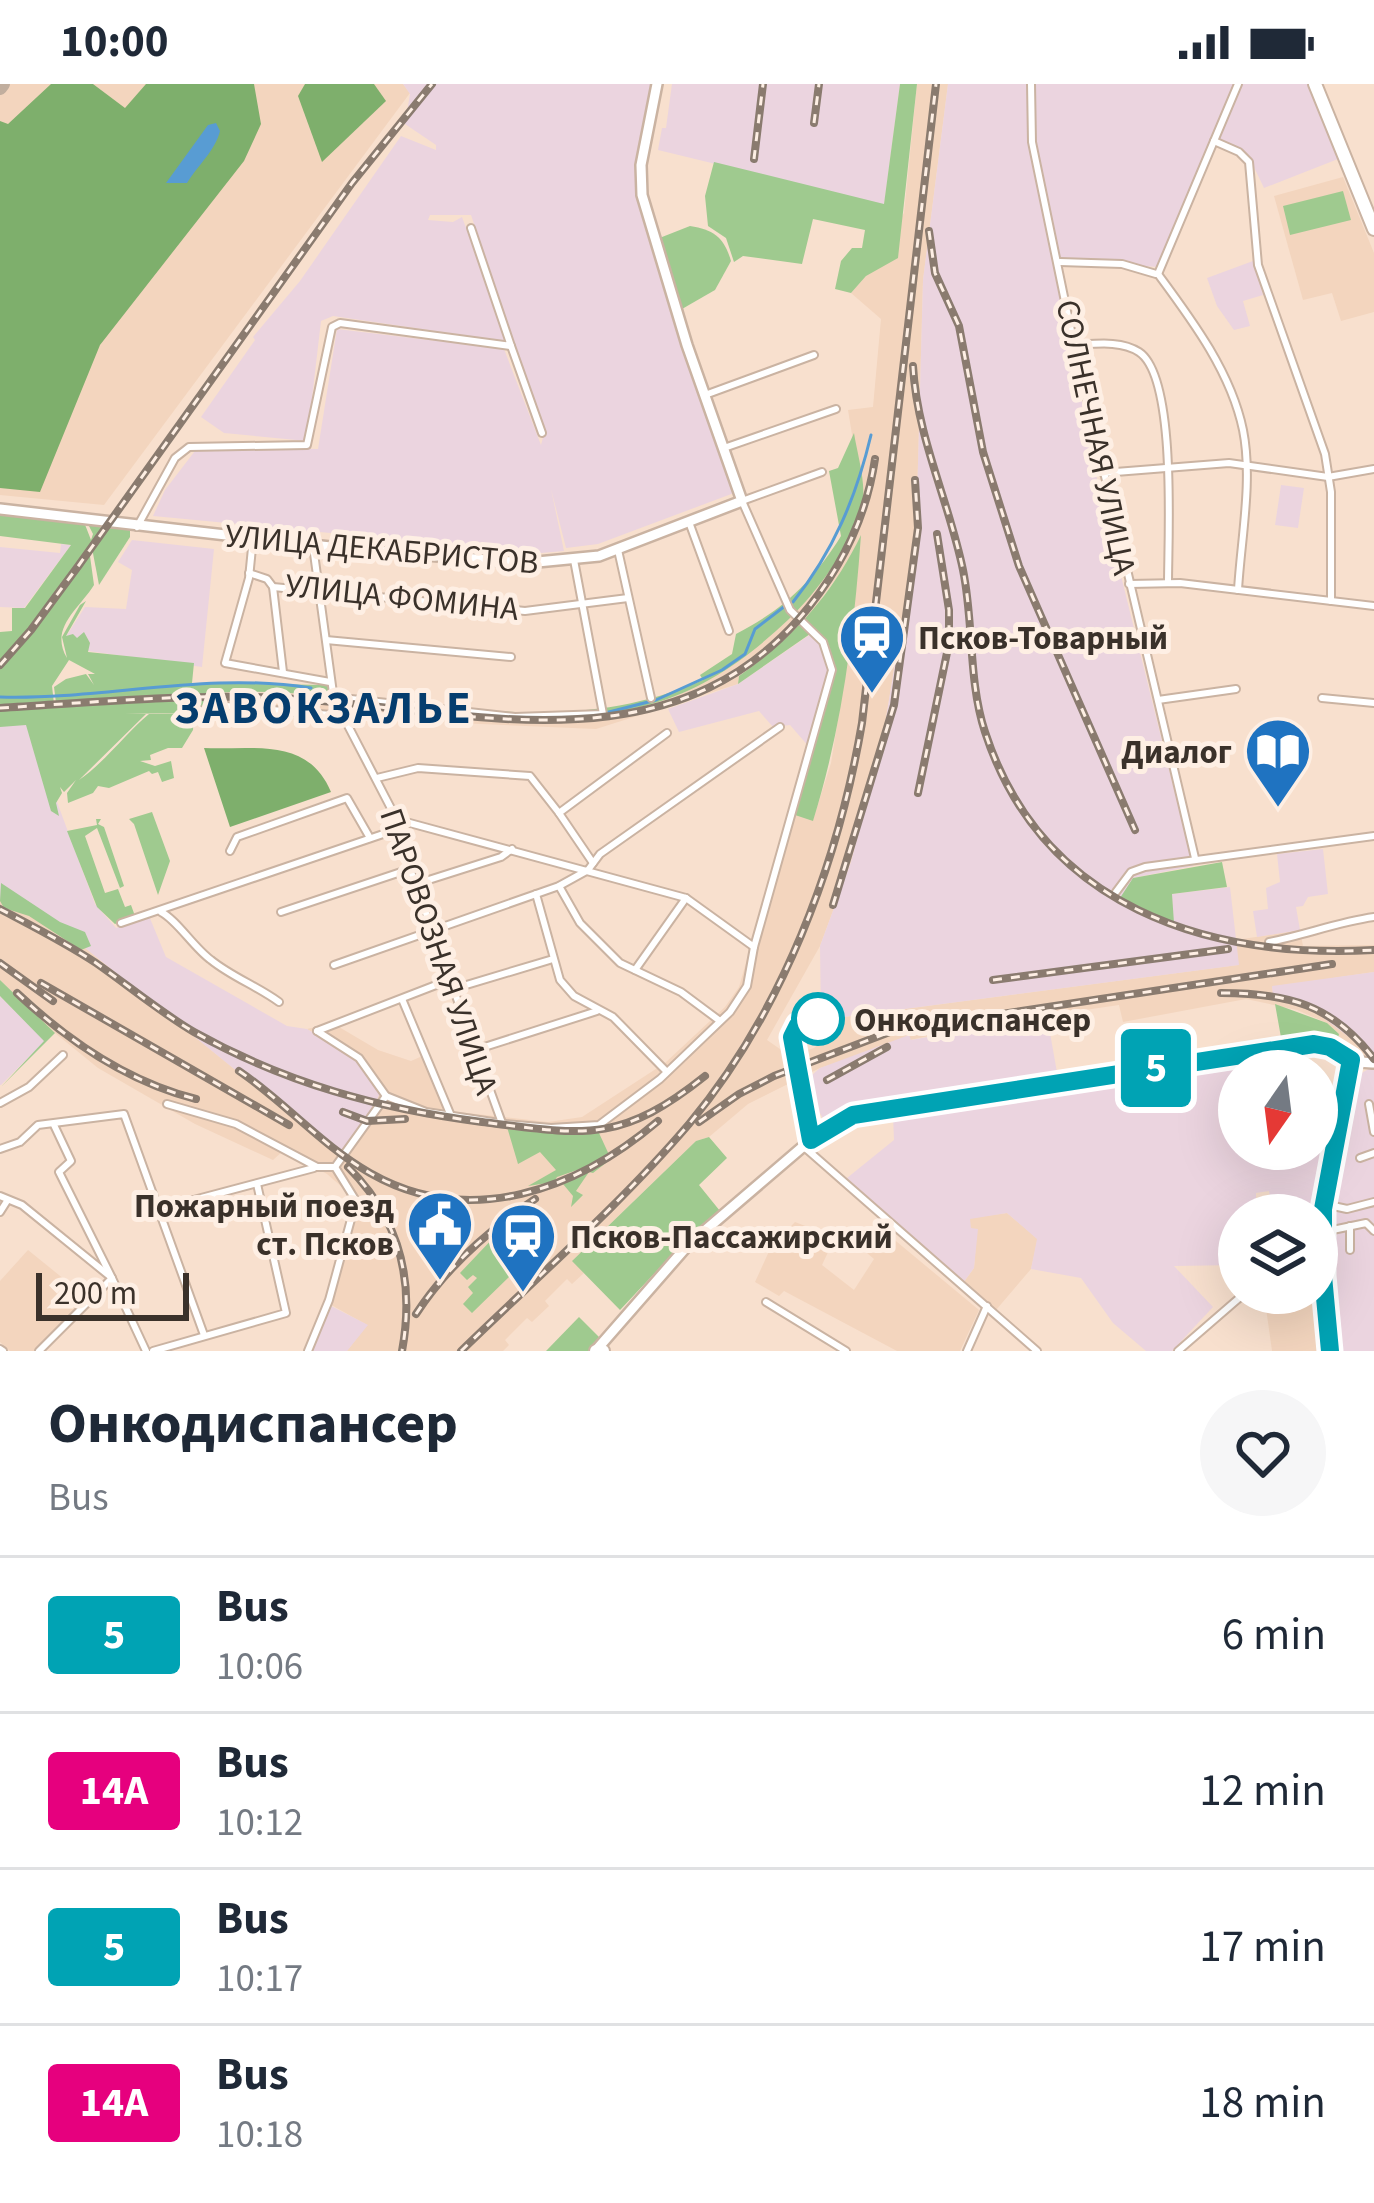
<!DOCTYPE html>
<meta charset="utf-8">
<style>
:root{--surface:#fff;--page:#f6f6f7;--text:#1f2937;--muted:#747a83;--line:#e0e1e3}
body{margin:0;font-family:"Source Sans 3",sans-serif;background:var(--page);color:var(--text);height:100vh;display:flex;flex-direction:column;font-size:45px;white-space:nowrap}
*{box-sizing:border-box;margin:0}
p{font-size:39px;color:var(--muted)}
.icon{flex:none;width:66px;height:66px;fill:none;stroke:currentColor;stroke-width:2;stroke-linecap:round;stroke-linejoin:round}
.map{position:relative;height:1267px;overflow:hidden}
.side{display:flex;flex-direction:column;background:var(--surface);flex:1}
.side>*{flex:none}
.badge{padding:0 24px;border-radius:9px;font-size:42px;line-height:78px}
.needle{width:78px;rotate:194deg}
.buttons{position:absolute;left:1218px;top:966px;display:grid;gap:24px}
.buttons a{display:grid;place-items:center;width:120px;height:120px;border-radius:50%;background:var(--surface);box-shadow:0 12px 48px #0002;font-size:60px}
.scale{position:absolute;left:36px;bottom:30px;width:153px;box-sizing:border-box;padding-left:12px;border:6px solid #3a312a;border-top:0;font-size:33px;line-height:42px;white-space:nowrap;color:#3a312a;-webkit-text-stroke:9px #feefe4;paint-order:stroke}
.map>.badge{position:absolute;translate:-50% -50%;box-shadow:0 0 0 6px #fff}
.round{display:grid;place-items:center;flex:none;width:126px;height:126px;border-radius:63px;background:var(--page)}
.head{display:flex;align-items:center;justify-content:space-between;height:204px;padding:0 48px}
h1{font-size:57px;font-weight:700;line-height:90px}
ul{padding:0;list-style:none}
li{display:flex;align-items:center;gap:36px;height:156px;padding:0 48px;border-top:3px solid var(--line)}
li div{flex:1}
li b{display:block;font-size:45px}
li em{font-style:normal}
li .badge{min-width:132px;font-weight:700;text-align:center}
.status{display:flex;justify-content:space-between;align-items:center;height:84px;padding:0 60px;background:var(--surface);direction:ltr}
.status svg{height:33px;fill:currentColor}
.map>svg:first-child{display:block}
</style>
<div class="status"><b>10:00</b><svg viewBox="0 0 49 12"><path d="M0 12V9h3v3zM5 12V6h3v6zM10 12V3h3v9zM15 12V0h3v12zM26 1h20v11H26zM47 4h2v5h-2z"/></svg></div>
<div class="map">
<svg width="1374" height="1267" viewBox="0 0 1374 1267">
<rect width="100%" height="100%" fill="#f8e0ce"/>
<g fill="#f3d5be">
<polygon points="0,0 403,0 410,9 104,421 0,411"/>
<polygon points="917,0 948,0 923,196 916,452 882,658 851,778 820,862 767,956 790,972 814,964 829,951 821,936 1238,881 1236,856 1300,846 1303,862 1374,861 1374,888 1272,903 1274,913 1299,920 1338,941 1370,972 1358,971 1337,958 1339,950 1327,939 1297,926 1246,915 1123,938 1119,921 975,942 910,956 820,984 748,1020 709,1053 696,1057 573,1176 584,1189 572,1200 567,1195 545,1217 549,1222 532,1238 527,1234 505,1256 509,1261 503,1267 347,1267 367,1241 326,1218 353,1120 350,1110 327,1090 283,1067 273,1076 195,1040 98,984 55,949 0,896 0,815 79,859 338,1069 374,1003 361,977 307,945 315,943 339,943 378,966 411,977 427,970 449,1027 548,1038 582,1033 665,979 725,923 739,903 789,729 813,736 831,679 850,558 859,455 847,480 806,536 770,570 739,591 738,600 596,645 202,628 178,621 0,628 0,618 281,608 561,632 652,620 723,588 828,488 863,418 848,326 873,323 881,235 851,209 866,192 904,129"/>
<polygon points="1343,93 1374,169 1374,228 1341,237 1332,209 1303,216 1274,112"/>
<polygon points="1007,1129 1038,1155 1031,1185 996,1226 963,1199 974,1184 977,1145 970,1145 970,1134"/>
<polygon points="795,1138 826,1150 830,1164 822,1181 854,1206 874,1175 867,1169 885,1148 979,1226 960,1267 897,1267 784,1207 779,1212 755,1198 771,1163"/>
<polygon points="28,1166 86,1213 36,1267 10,1267 0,1258 0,1197"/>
<polygon points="1312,1209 1318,1267 1272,1267 1264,1210"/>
</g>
<g fill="#ebd4df">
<polygon points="403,0 655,0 639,111 647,148 734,409 598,460 566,464 551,405 564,467 541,469 153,432 165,406 198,363 318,365 337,245 504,265 541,361 544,350 471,131 430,131 428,136 453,138 462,133 507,254 503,257 333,232 321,237 307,357 224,349 201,333 255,256 253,253 300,197 401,52 436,66 436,61 405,40 410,10"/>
<polygon points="672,0 900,0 884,121 658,66 662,44 666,44"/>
<polygon points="948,0 1308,0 1338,75 1264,104 1249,73 1233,61 1214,54 1159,183 1056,177 1096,391 1193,782 1133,794 1173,839 1172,810 1230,803 1239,881 821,936 820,862 851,778 882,658 916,452 923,196"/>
<polygon points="1253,177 1263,211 1243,217 1250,242 1234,246 1217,222 1207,194"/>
<polygon points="1281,401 1304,404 1298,444 1275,441"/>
<polygon points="132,456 214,465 202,583 81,566 65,554 85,523 126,525 132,486 118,478"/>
<polygon points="61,460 71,461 24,524 0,523 0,463 60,469"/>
<polygon points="811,550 822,562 829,589 810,664 790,641 773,643 759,627 679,648 668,625 738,600"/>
<polygon points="25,632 95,820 116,844 149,832 166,873 287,942 307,945 361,977 380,1009 366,1039 339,1070 79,859 0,815 0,633"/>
<polygon points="1323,765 1328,810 1308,813 1303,822 1296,823 1300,846 1257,853 1253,827 1268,825 1266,804 1280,798 1277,770"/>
<polygon points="1374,888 1374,972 1317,929 1273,913 1272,902"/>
<polygon points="0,912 45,957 1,1001 0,1001"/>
<polygon points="1047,932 1058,994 847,1026 825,1038 803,999 820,984 909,951 911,956"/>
<polygon points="1306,969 1309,987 1239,987 1239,1065 1317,1065 1317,1030 1324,1069 1315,1131 1273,1131 1269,1107 1256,1109 1256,1131 1239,1131 1239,1181 1174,1182 1213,1223 1172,1267 1146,1267 1113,1239 1081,1194 1031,1185 1037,1155 1007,1129 970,1135 971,1144 978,1145 974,1184 963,1199 847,1094 894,1056 893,1032"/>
<polygon points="1374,982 1374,1267 1336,1267 1325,1171 1328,1118 1353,994"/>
<polygon points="331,1222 368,1241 347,1267 311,1267"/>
</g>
<g fill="#9fca8f">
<polygon points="900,0 917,0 898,174 866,192 851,209 835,205 841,177 852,164 862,164 865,146 813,135 802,180 743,172 734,178 726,154 708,142 705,112 714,78 884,120"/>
<polygon points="1343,107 1351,136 1290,151 1283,122"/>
<path d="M690,142C715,146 724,154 731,177L715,206L682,225L657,155Z"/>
<path d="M854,349C857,369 867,401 862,421C852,461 818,507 789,535C749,573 705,605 651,620C523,658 352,599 215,609L214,604L212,613L190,610L191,614L56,619L54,603L66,595L86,590L94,601L88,590H95L69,576L52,602L54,620L0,623V548L12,547V524H25L71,461L0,452V429L84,438L91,456L93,450L87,438L104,441L89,465L94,501C79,525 49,544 67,574L62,553L80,521L86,517L66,552L73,550L77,554L84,548L90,559L88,568L194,579L192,599L330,601L343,611C470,624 581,649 703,596L700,591L732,570L736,550C783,526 813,497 841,452L829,387L838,384Z"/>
<polygon points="108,441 130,446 130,453 99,501 92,464"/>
<path d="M861,451C854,548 842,644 813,737L789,729L829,589L822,562L810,550L738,600L739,592C793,554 832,511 861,451Z"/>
<path d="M212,615L209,623L178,629L125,630H146L79,696C104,679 127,648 149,630L194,629L193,646L182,664H168L150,671L151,676L140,677L155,682L171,677L174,694L162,698L158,688L152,690L149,687L109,704L98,702L93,709L68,719L67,709L76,696L64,708L60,703L62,709L56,719L59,732L51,727L26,641L0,643V624Z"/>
<polygon points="152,728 170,777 158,811 134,740 129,735"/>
<polygon points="96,735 101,735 98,740 104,743 124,802 120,804 97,744 85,752 105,809 118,805 125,823 131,821 135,832 115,840 97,823 67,747 97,741"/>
<polygon points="1222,778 1227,803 1172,810 1174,839 1120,814 1133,794"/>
<polygon points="1,799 60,838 85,848 91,862 81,866 29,832 4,824 0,817"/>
<polygon points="0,896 55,949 1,1003 44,957 0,912"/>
<polygon points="1275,920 1327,939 1339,950 1337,958 1325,954 1282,959"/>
<polygon points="507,1043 599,1049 611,1075 593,1089 589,1088 576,1107 583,1111 571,1123 573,1112 563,1100 606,1076 557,1093 554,1098 528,1102 556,1086 540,1068 518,1080"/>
<polygon points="709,1053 727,1074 699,1101 720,1127 683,1159 620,1226 572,1177 696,1057"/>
<polygon points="531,1134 549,1154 472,1229 463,1220 473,1209 468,1203 477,1194 473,1191 467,1196 460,1189 496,1151 518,1145"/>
<polygon points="579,1233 602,1256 591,1267 546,1267"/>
</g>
<g fill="#7eaf6c">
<polygon points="51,0 93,0 125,24 146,0 254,0 261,40 244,77 100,261 40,408 0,404 0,37 8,40"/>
<polygon points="305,0 374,0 386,17 322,78 298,12"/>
<path d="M204,664C255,666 308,653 331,708L230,743Z"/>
</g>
<path fill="#589cd3" d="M216,39L220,47C215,67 198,81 187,99H166L208,41Z"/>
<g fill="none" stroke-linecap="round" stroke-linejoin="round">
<g stroke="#589cd3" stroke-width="3">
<path d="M793,518C833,468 856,414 871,351"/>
<path d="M0,613C104,616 207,587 311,604"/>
<polyline points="605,629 656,616 722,586 745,570 755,545 785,522"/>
</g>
<polyline stroke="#c1ae9e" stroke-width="14" points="0,4 3,0"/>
<g stroke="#cab3a2" stroke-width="10">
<g id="street">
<polyline points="1031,0 1032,58 1074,261 1195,774"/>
<polyline points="1214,57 1239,68 1249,78 1258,181 1325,370 1331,408 1331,517"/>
<polyline points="1060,178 1122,180 1156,190"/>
<path d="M1158,190C1192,236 1231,288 1243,346C1253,396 1241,455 1238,506"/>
<polyline points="1158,190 1238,0"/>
<path d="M1074,261C1095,260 1121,256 1139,268C1177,293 1168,454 1168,499"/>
<polyline points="511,262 542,349"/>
<polyline points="705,311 814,271"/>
<polyline points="724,364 836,325"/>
<polyline points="1103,389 1229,379 1328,393 1374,385"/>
<polyline points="689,438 729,547"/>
<polyline points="137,443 175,374 189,363 307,361 332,243 340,239 511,262 471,144"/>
<polyline points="253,454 249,494 225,579 330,598"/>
<polyline points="313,462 333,609 342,614 515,633 603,630 574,476"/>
<polyline points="618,466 651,614"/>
<polyline points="249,489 267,495 273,503 525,527 628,514"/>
<polyline points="1129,500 1180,499 1374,522"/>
<polyline points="273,503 283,588"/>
<polyline points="326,556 511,573"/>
<polyline points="1322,614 1374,619"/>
<polyline points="1158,616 1236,605"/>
<polyline points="194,628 226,622 343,632 396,734 410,785 502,1039"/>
<polyline points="377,694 418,684 530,692 559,729 667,649"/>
<polyline points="559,729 593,779"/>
<polyline points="230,767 237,753 347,714 370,754"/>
<polyline points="416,800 501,773 512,765"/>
<polyline points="559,802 580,839 620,879 681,908 720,937"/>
<polyline points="1116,808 1131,788 1145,783 1374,752"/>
<polyline points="536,810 560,896 574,912 613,933 666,987"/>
<path d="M161,828C177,836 194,864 211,876C232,893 257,902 279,918"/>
<polyline points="281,828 410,785"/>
<polyline points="121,839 392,747 406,738 686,814 754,863"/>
<path d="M1269,858C1305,851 1338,838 1374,833"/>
<polyline points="334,881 559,802 588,786 600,770 780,643"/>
<polyline points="635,886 686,814"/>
<polyline points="453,905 553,875"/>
<polyline points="402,915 451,1032"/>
<polyline points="317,947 449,896"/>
<polyline points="317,947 359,974 386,1012"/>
<polyline points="475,966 597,927"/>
<polyline points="0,1019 29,1003 63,971"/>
<polyline points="167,1020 236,1040 317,1083 335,1083 356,1117 329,1216 308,1267"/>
<polyline points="1369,1020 1374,1048"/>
<polyline points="803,1062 1037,1267"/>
<polyline points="0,1065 20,1058 38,1041 124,1030 204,1251"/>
<polyline points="1360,1074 1374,1069"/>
<polyline points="335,1083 386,1012 426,1028 506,1040 551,1044 599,1041 660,995 730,928 747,902 754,863 832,586 823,558 790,526 742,417 822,388"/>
<polyline points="0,1112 22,1121 112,1194 146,1267"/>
<polyline points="1324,1120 1347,1125 1374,1118"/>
<polyline points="156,1126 314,1084"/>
<polyline points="0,1128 7,1117"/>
<polyline points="1323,1148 1366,1139 1374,1147"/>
<polyline points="1350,1166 1350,1142"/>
<polyline points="766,1218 846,1267"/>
<polyline points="0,1265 3,1267"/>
<polyline points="39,1267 112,1194 59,1088 71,1077 54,1041"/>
<polyline points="153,1267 286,1229 257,1100"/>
<polyline points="967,1267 987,1222"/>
<polyline points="1178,1267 1245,1209"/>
</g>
</g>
<g stroke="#cab3a2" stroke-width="14">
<g id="secondary">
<polyline points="0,425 339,464 527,479 599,472 742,417 687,261 642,111 641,81 657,0"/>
<path d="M598,1264L688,1161L820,1048L847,1033L1314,960C1337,963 1350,980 1374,979"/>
<polyline points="1330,1267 1323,1192 1323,1125 1351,976"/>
</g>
</g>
<g stroke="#cab3a2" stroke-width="16">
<g id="primary">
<polyline points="1315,0 1374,145"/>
<polyline points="596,1267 603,1267"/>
</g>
</g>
<use href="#street" stroke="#fff" stroke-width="6"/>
<use href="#secondary" stroke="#fff" stroke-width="9"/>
<use href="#primary" stroke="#fff" stroke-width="12"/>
<g stroke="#8a7b6f" stroke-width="8">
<g id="rail">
<polyline points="814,39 819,0"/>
<polyline points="754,75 763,0"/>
<polyline points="929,147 935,189 959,242 983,368 1019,482 1135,746"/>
<path d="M913,282C917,354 949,417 963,486C974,540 968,596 985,648C1042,823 1207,875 1374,866"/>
<polyline points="0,581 31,546 79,481 352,99 432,0"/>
<path d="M0,624C84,619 170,611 254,613C438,616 654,697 798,536C839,489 866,436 875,375"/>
<polyline points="918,709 949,559 949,526 937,450"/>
<polyline points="833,821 894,621 918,444 915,396"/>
<path d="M0,825C32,842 66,859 96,879C129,902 160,928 194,948C285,999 380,1025 482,1038C584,1051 620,1060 705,992"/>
<polyline points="0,879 53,917"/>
<polyline points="993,896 1228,865"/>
<polyline points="41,899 289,1041"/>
<path d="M17,909C68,957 128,998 196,1015"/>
<path d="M1221,909C1287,909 1332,920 1374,975"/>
<path d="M239,987C285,1018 322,1062 370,1089C470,1146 578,1105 658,1037"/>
<polyline points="827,996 887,963"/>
<polyline points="343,1028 367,1037 405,1035"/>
<polyline points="699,1038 739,1010 774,992 895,946 1332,880"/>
<path d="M348,1083C399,1134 415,1197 402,1267"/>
<path d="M416,1230C446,1184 490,1145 535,1115"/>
<path d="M461,1267C537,1193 620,1121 689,1040C782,929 838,780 862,639L936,0"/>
</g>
</g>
<use href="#rail" stroke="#feefe4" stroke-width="3" stroke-dasharray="9" stroke-linecap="butt"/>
</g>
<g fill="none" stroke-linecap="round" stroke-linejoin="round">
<g stroke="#fff" stroke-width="27">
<polyline id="line" points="818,935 798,941 792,953 811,1056 853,1031 1314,960 1330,963 1351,976 1323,1125 1323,1192 1330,1267"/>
</g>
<use href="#line" stroke="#00a3b4" stroke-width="18"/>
</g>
<defs>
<g id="station-pin" transform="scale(3.45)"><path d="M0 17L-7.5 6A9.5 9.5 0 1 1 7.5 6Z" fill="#1f73c1" stroke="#feefe4"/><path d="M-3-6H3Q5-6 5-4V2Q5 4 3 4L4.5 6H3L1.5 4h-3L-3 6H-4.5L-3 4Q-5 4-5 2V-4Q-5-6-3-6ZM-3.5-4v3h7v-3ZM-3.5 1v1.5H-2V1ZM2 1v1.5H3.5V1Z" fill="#fff"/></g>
<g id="library-pin" transform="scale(3.45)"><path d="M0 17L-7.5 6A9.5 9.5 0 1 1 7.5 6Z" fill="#1f73c1" stroke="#feefe4"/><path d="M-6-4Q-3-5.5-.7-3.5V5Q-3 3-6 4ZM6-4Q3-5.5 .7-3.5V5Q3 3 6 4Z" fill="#fff"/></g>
<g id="civic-pin" transform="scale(3.45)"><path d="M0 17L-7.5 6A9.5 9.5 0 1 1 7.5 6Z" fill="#1f73c1" stroke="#feefe4"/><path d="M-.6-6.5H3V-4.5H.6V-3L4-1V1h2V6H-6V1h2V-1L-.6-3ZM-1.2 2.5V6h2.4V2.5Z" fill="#fff"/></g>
</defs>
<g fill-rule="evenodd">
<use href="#station-pin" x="872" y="553"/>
<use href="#library-pin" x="1278" y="667"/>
<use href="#civic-pin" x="440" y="1140"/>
<use href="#station-pin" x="523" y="1152"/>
</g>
<circle fill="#fff" stroke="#00a3b4" stroke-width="6" cx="818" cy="935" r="24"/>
<g text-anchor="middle" stroke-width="10" stroke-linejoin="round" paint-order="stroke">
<g font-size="33" fill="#3a312a" stroke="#feefe4">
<text transform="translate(1097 353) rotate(78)" y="12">СОЛНЕЧНАЯ УЛИЦА</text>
<text transform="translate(382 464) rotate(5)" y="12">УЛИЦА ДЕКАБРИСТОВ</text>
<text transform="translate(402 512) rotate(6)" y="12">УЛИЦА ФОМИНА</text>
<text transform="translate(440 867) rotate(71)" y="12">ПАРОВОЗНАЯ УЛИЦА</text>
</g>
<g font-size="33" font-weight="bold" fill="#3a312a" stroke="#feefe4" text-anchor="start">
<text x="918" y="565">Псков-Товарный</text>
<text x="1232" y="679" text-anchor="end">Диалог</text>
<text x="394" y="1133" text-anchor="end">Пожарный поезд<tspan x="394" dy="38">ст. Псков</tspan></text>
<text x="570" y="1164">Псков-Пассажирский</text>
</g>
<g font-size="33" font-weight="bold" fill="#3a312a" stroke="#feefe4" text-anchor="start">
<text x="854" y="947">Онкодиспансер</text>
</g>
<g font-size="45" font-weight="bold" letter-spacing="3" fill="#053d6e" stroke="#feefe4">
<text x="324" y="639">ЗАВОКЗАЛЬЕ</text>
</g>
</g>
</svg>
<div class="buttons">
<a><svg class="needle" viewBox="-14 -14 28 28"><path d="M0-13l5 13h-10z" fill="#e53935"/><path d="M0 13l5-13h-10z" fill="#747a83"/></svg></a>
<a><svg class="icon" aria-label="layers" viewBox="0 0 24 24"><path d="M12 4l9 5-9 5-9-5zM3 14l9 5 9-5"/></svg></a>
</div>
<div class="scale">200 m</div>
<b class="badge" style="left:1156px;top:984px;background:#00a3b4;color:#fff">5</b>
</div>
<section class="side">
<div class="head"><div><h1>Онкодиспансер</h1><p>Bus</p></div><a class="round"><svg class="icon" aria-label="heart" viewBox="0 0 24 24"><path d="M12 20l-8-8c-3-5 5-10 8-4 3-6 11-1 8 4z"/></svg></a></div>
<ul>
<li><span class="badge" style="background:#00a3b4;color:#fff">5</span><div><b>Bus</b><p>10:06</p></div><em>6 min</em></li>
<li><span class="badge" style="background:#e6007e;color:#fff">14А</span><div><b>Bus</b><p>10:12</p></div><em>12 min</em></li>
<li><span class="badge" style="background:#00a3b4;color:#fff">5</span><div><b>Bus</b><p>10:17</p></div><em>17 min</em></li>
<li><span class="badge" style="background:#e6007e;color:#fff">14А</span><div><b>Bus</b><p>10:18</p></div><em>18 min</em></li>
</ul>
</section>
